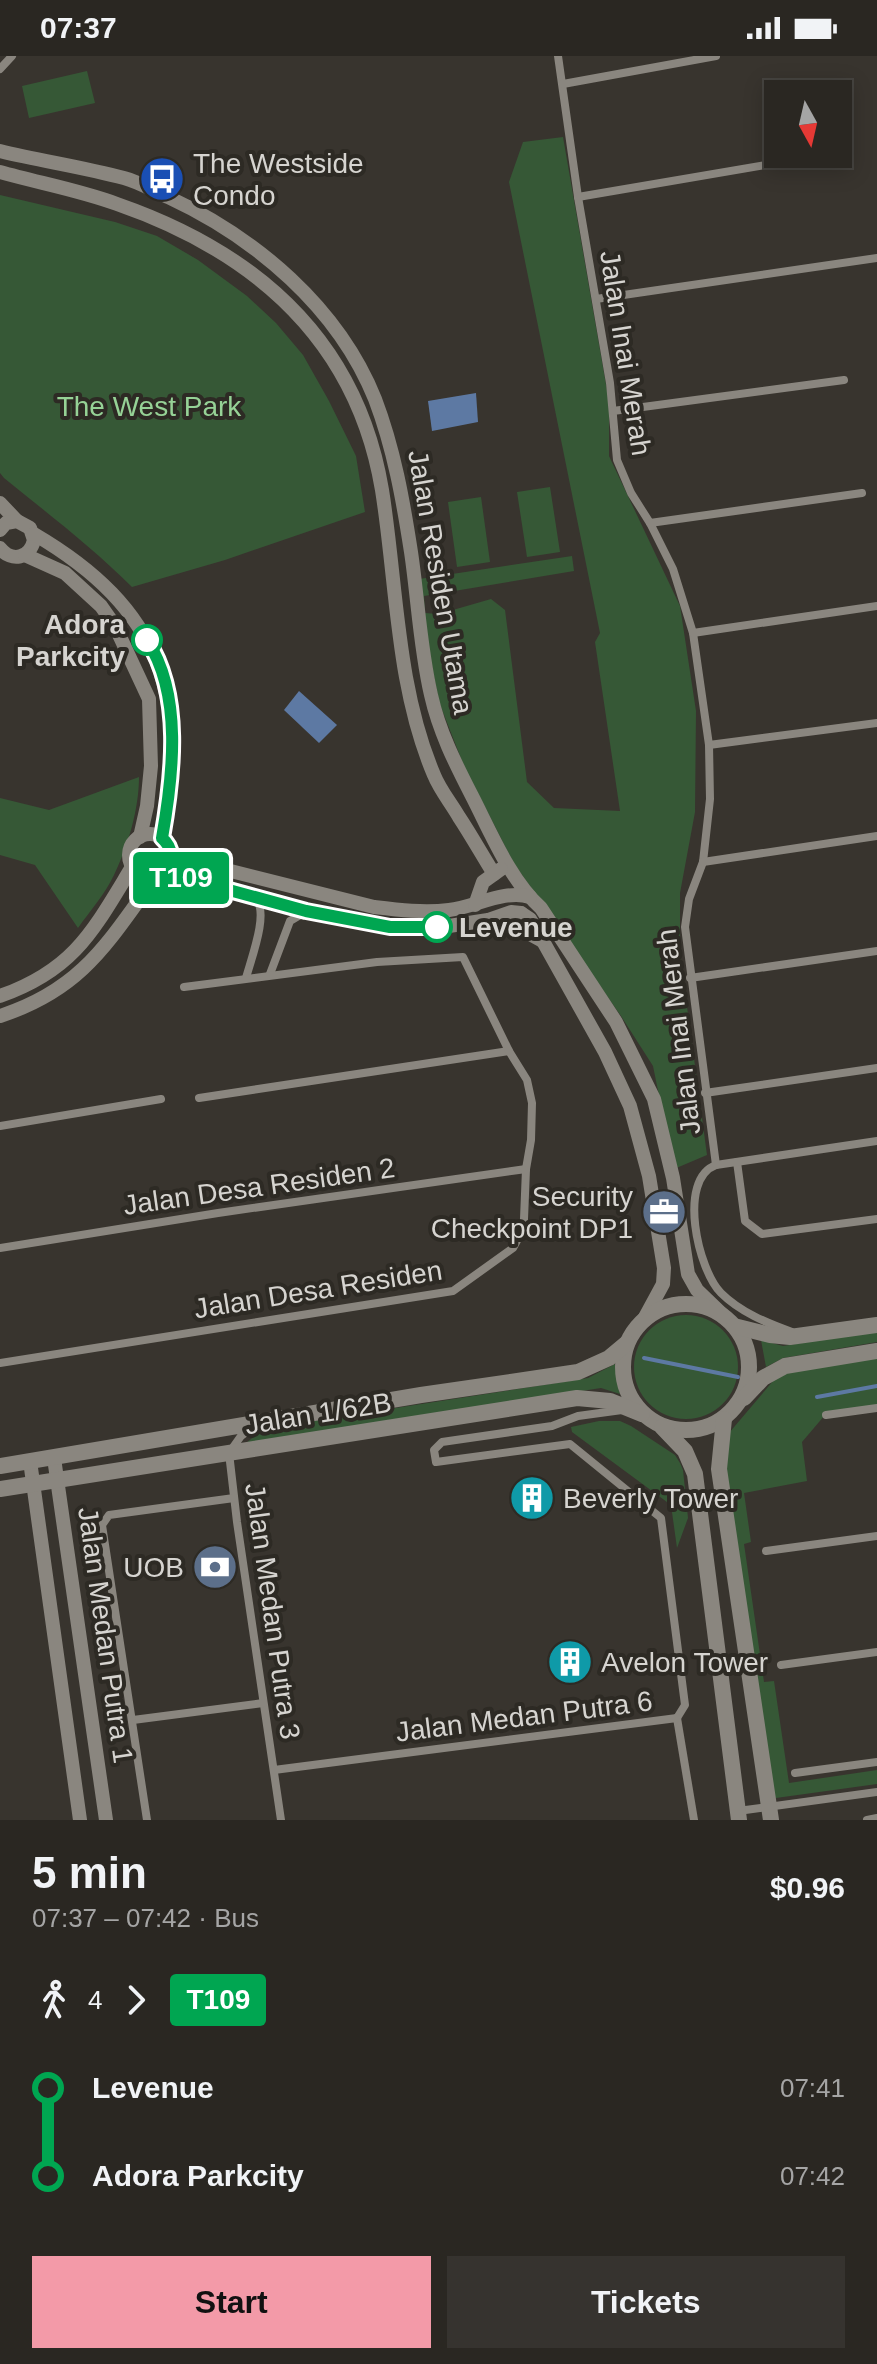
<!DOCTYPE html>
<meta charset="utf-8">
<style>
:root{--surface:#2a2722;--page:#36332f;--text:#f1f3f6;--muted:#a5a5a5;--line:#464440;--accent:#f39aa8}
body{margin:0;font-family:Helvetica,sans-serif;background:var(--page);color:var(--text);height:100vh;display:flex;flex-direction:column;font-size:30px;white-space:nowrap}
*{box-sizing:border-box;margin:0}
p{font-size:26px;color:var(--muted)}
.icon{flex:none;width:44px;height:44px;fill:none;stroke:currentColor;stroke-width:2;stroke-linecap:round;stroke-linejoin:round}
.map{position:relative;height:1764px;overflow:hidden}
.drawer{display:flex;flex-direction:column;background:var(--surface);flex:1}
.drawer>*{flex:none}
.badge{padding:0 16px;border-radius:6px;font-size:28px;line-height:52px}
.needle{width:52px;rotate:172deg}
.controls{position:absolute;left:764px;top:24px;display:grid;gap:16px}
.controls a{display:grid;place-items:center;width:88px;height:88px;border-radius:0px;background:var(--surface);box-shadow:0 4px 20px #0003,0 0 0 2px var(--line);font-size:40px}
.map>.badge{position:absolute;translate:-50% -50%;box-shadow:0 0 0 4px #fff}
.legs{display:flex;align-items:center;gap:12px;height:88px;padding:0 32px;font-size:26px}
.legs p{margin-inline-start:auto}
.headline{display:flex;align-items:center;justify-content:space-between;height:136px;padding:0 32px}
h1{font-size:44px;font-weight:700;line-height:60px}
.button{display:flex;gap:16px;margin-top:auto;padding:16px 32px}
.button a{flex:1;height:92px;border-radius:0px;background:var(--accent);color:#111;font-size:32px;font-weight:700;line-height:92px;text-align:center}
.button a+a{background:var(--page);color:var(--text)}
ul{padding:0 32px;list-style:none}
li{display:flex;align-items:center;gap:28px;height:88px;font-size:30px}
li i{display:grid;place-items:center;width:12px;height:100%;margin:0 10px;background:currentColor}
li i::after{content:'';width:20px;height:20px;margin:-10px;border:6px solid;border-radius:50%;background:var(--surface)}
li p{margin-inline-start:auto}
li:first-child i{background:linear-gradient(#0000 50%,currentColor 0)}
li:last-child i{background:linear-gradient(currentColor 50%,#0000 0)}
.status{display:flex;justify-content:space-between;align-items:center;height:56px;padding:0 40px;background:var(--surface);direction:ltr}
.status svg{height:22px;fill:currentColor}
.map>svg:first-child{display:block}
</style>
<div class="status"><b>07:37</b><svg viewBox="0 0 49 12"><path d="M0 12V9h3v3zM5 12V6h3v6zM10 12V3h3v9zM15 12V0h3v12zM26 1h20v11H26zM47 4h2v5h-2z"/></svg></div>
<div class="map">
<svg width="877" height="1764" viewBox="0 0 877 1764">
<rect width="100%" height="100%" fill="#38342e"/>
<g fill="#365836">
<polygon points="87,15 95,47 29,62 22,30"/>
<polygon points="563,81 609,346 609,400 680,550 696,655 695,756 680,837 680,899 707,1099 674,1113 653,1010 621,960 513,806 464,710 439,646 424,569 419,523 572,500 574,515 424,540 425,557 439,558 491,543 505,554 527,726 554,752 620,755 595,586 600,577 509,126 523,86"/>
<path d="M0,139L115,166L157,180L198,204L247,240L276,267L303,299L329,345L356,400L365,456L225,504L132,531C92,491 47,457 4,422L0,417Z"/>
<polygon points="550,431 560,496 527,501 517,436"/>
<polygon points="481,441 490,506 457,511 448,446"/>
<path d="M139,721C139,753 128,790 114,819C105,838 90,855 78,872L35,809L0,799V742L49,754Z"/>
<circle cx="686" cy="1311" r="52"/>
<polygon points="877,1275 877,1286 783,1302 766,1311 761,1284 783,1290"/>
<polygon points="877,1301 877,1351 825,1359 802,1386 807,1425 744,1437 751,1486 744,1488 764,1626 774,1625 789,1727 877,1714 877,1728 776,1742 774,1741 723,1402 729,1377 773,1325 787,1317"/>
<polygon points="615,1308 620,1338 601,1332 246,1387 262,1374 286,1369 588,1322"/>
<polygon points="599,1365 620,1365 631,1370 675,1399 680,1407 683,1414 688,1462 677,1492 671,1449 572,1376 571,1371"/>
</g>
<g fill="#5d79a3">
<polygon points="476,337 478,366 432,375 428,345"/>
<polygon points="299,635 337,669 319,687 284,654"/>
</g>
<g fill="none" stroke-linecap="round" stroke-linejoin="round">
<g stroke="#5d79a3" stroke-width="4">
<polyline points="644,1302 738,1321"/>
<polyline points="817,1341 877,1330"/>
</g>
<g stroke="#8a867f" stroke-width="8">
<polyline points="558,0 578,141 610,327 617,404 631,437 650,467 673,513 693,577 709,689 710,743 703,806 689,843 685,871 716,1109"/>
<polyline points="0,13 12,0"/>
<polyline points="563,28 716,0"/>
<polyline points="578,141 830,98"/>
<polyline points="596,243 877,202"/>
<polyline points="613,355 844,324"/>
<polyline points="650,467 862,437"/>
<polyline points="693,577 877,550"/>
<polyline points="709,689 877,667"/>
<polyline points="703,806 877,780"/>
<polyline points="270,918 290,865 305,856"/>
<path d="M246,922C251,903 269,857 256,843"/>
<polyline points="690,922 877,895"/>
<polyline points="705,1037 877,1012"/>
<polyline points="199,1042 509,995"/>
<polyline points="0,1070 161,1043"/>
<polyline points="737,1106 745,1165 762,1178 877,1163"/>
<polyline points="0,1192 218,1157 526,1113"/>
<path d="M792,1276C767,1267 740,1256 721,1237C698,1214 677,1123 716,1109L877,1085"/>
<polyline points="0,1307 453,1235 513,1192 520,1179 524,1163 526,1113 531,1084 532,1047 527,1024 509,995 463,901 377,906 184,931"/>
<polyline points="622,1354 578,1360 552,1370 442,1386 434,1394 436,1406 570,1388 661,1462 685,1649 677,1662"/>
<polyline points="826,1359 877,1352"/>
<polyline points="253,1371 241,1380 229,1397 237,1466 281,1764"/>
<polyline points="766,1495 877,1480"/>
<polyline points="781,1609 877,1596"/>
<polyline points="677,1662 694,1764"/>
<polyline points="133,1664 263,1647"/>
<polyline points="274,1714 677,1662"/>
<polyline points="795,1717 877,1706"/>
<polyline points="738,1755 877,1736"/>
<polyline points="147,1764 102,1469 109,1459 234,1442"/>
<polyline points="867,1764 877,1762"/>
</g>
<g stroke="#8a867f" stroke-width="14">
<path d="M0,95C41,105 83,111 124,122C139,126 154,135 168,141C256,182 338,251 375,343C394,393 403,444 411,496C418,543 420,592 431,639C439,675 455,707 472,740C491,777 510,824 541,852L616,966L654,1043L673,1122L688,1218L697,1234L723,1259"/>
<path d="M0,116C39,127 79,134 117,148C255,196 357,284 382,434C397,528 396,630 434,719C440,734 451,747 459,761C471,779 482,799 494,818"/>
<polyline points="0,447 17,465"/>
<path d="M0,474L6,467L17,465L30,472L34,484C30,502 12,507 0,492"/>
<path d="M34,478C162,553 189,640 162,782"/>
<polyline points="25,499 65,517 101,550 115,570 149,643 151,710 147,750 140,781"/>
<circle cx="150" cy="799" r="21"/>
<path d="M171,800L374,851C399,854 424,857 449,854C475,851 505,833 530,841"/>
<polyline points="163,816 306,855 390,871 415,873 449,870 488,864 511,856 521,857"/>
<polyline points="475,849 483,826 501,813"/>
<polyline points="521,857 530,863 544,887 605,996 630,1050 649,1120 664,1212 663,1228 644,1263"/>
<polyline points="490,864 512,868 541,884"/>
<path d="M0,940C74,914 93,875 132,811"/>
<path d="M0,960C83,933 108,886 157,819"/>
<polyline points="54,1402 106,1764"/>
<polyline points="30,1405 80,1764"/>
</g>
<g stroke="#8a867f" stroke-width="16">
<circle cx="686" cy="1311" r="63"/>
<polyline points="734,1270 770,1279 790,1281 877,1269"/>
<polyline points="744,1342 763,1322 785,1310 877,1295"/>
<polyline points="724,1363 719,1413 771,1764"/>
<polyline points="662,1371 685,1395 695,1418 739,1764"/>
<polyline points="0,1410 421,1339 578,1316 609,1302 627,1287"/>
<polyline points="0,1433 577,1342 610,1345 642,1358"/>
</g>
</g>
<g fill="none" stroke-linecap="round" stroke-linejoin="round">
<g stroke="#fff" stroke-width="18">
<path id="line-1" d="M147,584C183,639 173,720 162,782C173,792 174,804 163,816L306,855L390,871H437"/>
</g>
<use href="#line-1" stroke="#00a651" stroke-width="12"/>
</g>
<defs>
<g id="bus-disc" transform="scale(2.3)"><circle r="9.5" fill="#1a4fb4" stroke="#2d2a24"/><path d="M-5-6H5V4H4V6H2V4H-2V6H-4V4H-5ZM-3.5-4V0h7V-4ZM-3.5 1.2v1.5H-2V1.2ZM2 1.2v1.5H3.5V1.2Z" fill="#fff"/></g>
<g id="office-disc" transform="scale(2.3)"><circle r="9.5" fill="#5c6f8a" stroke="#2d2a24"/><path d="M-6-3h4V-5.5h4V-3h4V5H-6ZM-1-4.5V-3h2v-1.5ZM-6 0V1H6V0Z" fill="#fff"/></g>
<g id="building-disc" transform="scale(2.3)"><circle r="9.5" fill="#0f9aa8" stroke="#2d2a24"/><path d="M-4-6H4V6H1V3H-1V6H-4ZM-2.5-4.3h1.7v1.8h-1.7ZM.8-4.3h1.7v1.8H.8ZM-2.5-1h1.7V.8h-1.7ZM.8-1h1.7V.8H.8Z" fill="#fff"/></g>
<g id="bank-disc" transform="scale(2.3)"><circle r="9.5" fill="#5c6f8a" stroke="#2d2a24"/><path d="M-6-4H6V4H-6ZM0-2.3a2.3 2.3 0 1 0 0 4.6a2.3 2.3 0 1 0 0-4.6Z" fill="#fff"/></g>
</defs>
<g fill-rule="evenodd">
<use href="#bus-disc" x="162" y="123"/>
<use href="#office-disc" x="664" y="1156"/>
<use href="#building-disc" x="532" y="1442"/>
<use href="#bank-disc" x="215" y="1511"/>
<use href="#building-disc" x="570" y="1606"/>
</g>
<g fill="#fff" stroke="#00a651" stroke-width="4">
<circle cx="147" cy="584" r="14"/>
<circle cx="437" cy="871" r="14"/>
</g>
<g text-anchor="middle" stroke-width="8" stroke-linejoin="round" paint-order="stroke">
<g font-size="28" fill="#d6d4d0" stroke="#2d2a24" text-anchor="start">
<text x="193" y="117">The Westside<tspan x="193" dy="32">Condo</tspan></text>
<text x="633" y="1150" text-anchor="end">Security<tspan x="633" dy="32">Checkpoint DP1</tspan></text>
<text x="563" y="1452">Beverly Tower</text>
<text x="184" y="1521" text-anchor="end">UOB</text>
<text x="601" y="1616">Avelon Tower</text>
</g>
<g font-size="28" fill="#d6d4d0" stroke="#2d2a24">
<text transform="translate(626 297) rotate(81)" y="10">Jalan Inai Merah</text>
<text transform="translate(441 526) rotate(80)" y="10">Jalan Residen Utama</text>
<text transform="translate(678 976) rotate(-97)" y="10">Jalan Inai Merah</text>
<text transform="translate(259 1130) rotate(-8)" y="10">Jalan Desa Residen 2</text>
<text transform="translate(318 1233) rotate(-9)" y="10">Jalan Desa Residen</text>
<text transform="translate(318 1357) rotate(-9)" y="10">Jalan 1/62B</text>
<text transform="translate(273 1555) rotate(82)" y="10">Jalan Medan Putra 3</text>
<text transform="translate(106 1579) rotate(82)" y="10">Jalan Medan Putra 1</text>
<text transform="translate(524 1660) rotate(-7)" y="10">Jalan Medan Putra 6</text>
</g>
<g font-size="28" fill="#96d296" stroke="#2d2a24">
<text x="149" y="360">The West Park</text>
</g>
<g font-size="28" font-weight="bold" fill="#d6d4d0" stroke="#2d2a24" text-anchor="end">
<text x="125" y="578">Adora<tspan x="125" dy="32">Parkcity</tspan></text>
<text x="459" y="881" text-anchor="start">Levenue</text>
</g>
</g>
</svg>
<div class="controls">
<a><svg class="needle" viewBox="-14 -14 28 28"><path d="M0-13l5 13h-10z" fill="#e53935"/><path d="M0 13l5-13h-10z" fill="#a5a5a5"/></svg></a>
</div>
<b class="badge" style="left:181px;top:822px;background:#00a651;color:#fff">T109</b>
</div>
<section class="drawer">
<div class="headline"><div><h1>5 min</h1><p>07:37 – 07:42 · Bus</p></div><b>$0.96</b></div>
<div class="legs"><svg class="icon" aria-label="walk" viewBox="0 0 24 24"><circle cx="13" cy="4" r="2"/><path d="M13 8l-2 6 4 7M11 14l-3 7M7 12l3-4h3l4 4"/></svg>4<svg class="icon" aria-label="forward" viewBox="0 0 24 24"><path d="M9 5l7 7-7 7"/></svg><b class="badge" style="background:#00a651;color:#fff">T109</b></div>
<ul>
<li><i style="color:#00a651"></i><b>Levenue</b><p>07:41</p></li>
<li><i style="color:#00a651"></i><b>Adora Parkcity</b><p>07:42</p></li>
</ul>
<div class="button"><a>Start</a><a>Tickets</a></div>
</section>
